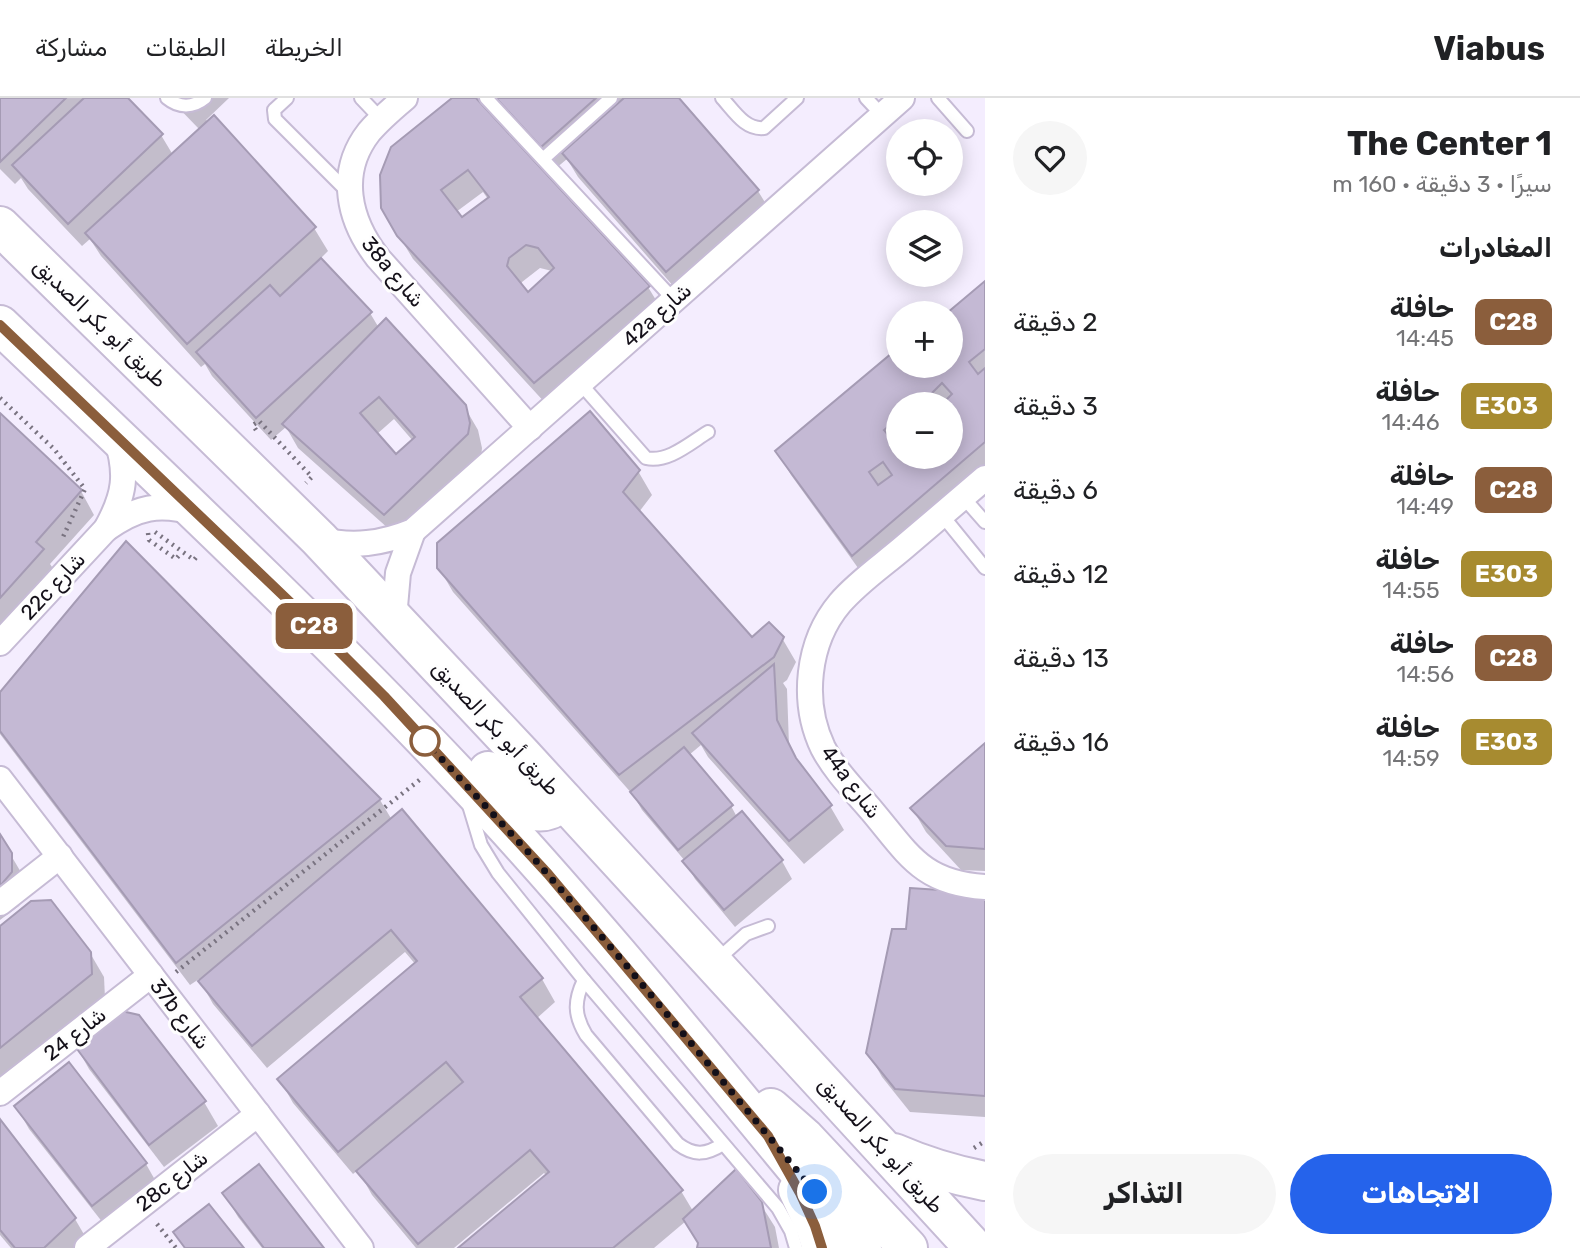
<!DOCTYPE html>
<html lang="ar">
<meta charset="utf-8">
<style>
:root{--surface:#fff;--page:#f6f6f6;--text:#202124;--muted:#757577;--line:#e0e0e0;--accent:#2563eb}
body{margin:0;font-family:Rubik,Cairo,sans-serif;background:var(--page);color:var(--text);direction:rtl;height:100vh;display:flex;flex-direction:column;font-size:26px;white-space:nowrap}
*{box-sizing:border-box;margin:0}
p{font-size:23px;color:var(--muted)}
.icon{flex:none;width:38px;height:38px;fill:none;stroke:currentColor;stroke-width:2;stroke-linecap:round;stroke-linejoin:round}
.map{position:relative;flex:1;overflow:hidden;direction:ltr}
.side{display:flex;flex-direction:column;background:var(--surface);width:595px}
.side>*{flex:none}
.badge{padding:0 14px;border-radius:10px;font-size:24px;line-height:46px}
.fabs{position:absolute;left:886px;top:21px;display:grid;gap:14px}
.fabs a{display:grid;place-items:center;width:77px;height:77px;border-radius:50%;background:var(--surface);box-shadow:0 4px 18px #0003;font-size:35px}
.you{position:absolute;width:35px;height:35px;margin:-18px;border:5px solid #fff;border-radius:50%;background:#1a73e8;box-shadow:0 0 0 10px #1a73e833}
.map>.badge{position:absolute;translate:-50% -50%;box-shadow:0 0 0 4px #fff}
h2{padding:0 28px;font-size:26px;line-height:63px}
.round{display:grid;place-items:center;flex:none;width:74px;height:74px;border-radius:37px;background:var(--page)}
.summary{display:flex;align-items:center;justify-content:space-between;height:119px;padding:0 28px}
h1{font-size:33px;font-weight:700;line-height:52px}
.button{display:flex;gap:14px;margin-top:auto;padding:14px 28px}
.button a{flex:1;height:80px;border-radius:42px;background:var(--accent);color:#fff;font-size:28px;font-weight:700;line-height:80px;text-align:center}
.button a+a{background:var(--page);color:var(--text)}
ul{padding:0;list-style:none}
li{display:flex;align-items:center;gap:21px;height:84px;padding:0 28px}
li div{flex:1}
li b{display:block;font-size:26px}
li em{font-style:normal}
li .badge{min-width:77px;font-weight:700;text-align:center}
header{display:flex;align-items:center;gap:42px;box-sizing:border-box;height:98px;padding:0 35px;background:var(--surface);border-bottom:2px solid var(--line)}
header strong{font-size:33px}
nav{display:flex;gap:38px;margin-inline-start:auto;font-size:24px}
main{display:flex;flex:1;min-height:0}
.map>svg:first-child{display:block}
</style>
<header>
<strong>Viabus</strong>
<nav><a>الخريطة</a><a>الطبقات</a><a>مشاركة</a></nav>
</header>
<main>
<section class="side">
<div class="summary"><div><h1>The Center 1</h1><p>سيرًا · 3 دقيقة · 160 m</p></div><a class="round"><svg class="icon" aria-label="heart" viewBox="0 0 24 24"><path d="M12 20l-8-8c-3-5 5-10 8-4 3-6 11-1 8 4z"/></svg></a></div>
<h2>المغادرات</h2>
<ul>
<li><span class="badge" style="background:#8b5e3c;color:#fff">C28</span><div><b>حافلة</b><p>14:45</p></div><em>2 دقيقة</em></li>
<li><span class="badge" style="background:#a78b30;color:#fff">E303</span><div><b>حافلة</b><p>14:46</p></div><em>3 دقيقة</em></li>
<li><span class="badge" style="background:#8b5e3c;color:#fff">C28</span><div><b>حافلة</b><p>14:49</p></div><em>6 دقيقة</em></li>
<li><span class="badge" style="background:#a78b30;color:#fff">E303</span><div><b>حافلة</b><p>14:55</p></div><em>12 دقيقة</em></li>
<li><span class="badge" style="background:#8b5e3c;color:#fff">C28</span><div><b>حافلة</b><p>14:56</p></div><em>13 دقيقة</em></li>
<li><span class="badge" style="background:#a78b30;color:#fff">E303</span><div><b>حافلة</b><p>14:59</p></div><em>16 دقيقة</em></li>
</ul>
<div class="button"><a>الاتجاهات</a><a>التذاكر</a></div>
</section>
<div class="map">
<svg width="985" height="1150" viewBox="0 0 985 1150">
<rect width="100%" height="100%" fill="#f4edfe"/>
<g fill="#0003" fill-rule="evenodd">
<path d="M0,0H126L161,37L173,57L200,32L169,0H229L206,22L314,130L328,153L320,161L370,215L379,230L464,308L478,332L482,350L481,360L399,440L298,350L286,329L271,342L212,278L205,266L201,269L101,158L90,141L82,148L28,91L21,80L15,86L0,71ZM394,321L413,343L396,358L377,336Z"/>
<path d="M455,0H474L648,189L662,212L548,308L413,161L382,110ZM483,94L488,101L462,121L456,114ZM540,170L552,173L527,196L521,188L522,184Z"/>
<polygon points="490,0 677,0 758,93 772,116 681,197 578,79 567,61 555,71"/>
<path d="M985,186V379L866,481L791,377L777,353L898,268H950L957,259L950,250V215ZM898,306H950V359H898Z"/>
<polygon points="0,317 81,393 94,417 50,466 56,475 0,538"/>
<polygon points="638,373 652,397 639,414 752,541 782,540 796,564 787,582 783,585 787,591 789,647 800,669 830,708 844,732 804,766 708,659 701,647 689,657 731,708 737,719 741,715 782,763 792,781 735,829 695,781 685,763 642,712 634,698 453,494 439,470"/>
<polygon points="0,596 380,702 392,722 542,881 555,904 536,921 681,1093 693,1113 760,1105 775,1129 779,1150 699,1150 699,1146 686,1123 654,1150 461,1150 547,1078 544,1075 454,1150 416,1150 372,1097 358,1072 353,1076 293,1005 280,982 416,867 405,854 267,970 213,906 199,881 190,887 0,636"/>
<polygon points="985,647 985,773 961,772 926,734 912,710"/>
<polygon points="0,739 25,781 25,798 19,808 0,822"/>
<polygon points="985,797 985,1019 910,1014 882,979 868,954 908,833"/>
<polygon points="0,830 90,855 104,879 105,900 0,985"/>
<polygon points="138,918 204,1004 218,1028 164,1069 89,971 76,948"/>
<polygon points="16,1008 146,1066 159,1089 107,1130 29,1031"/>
<polygon points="0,1024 75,1121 89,1145 83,1150 11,1150 0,1137"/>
<polygon points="224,1095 322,1150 262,1150 238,1119"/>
</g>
<g fill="#c4b9d4" stroke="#a59bb4" stroke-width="2" fill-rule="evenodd">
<polygon points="0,0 66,0 0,64"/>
<polygon points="84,0 128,0 163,36 68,126 12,67"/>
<path d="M452,0H476L650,188L534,285L397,138L381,110L380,77L391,49ZM468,72L489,99L462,119L441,92ZM526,147L538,150L554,170L528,194L507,168L509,160Z"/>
<polygon points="496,0 596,0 541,49"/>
<polygon points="624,0 679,0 759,92 666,174 562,55"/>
<polygon points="214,17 316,129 187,246 85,135"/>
<polygon points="321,160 372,214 256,320 196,254 270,187 280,198"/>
<path d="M985,183V251L969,264L978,276L985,270V344L852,458L775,353L898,250V268H950V257L953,260L958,256L950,246V215H947ZM942,285L952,296L942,306H950V359H898V341L894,344L884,332L898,320V306H921ZM883,364L892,377L878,387L869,374Z"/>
<path d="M386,220L466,307L470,325L468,336L384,417L282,326ZM379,299L415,339L396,356L360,315Z"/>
<polygon points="590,313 640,372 623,394 752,539 769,524 784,539 774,559 619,677 437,470 437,445"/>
<polygon points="0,315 82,392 36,444 44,451 0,500"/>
<polygon points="126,443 381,701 176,865 0,633 0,594"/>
<polygon points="774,566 777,622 796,660 832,707 789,743 692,635"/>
<polygon points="985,645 985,751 946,748 910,710"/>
<polygon points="684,649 733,707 678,752 630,694"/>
<polygon points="402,711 543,880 520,899 683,1092 613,1150 458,1150 549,1074 530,1052 418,1146 356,1073 463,984 446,964 338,1054 277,981 417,863 391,832 252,948 198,883"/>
<polygon points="742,713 783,762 724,812 682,763"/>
<polygon points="0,736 12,755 12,774 0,788"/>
<polygon points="910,790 985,795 985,998 895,991 866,955 892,831 906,831"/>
<polygon points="51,802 91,854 92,876 0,950 0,828 31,803"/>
<polygon points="117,912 139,917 206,1003 149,1047 74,947"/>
<polygon points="69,964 147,1065 92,1108 14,1008"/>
<polygon points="0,1021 76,1120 44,1150 15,1150 0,1132"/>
<polygon points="259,1066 324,1150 264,1150 222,1095"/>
<polygon points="736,1071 762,1104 771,1150 697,1150 698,1145 683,1121"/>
<polygon points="209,1106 244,1150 185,1150 173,1134"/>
</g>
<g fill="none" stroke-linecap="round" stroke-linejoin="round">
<g stroke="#c6bbd5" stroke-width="16">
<g id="service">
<path d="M167,0C179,10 193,10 205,0"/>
<polyline points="287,0 274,12 275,21 350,96"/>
<polyline points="361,0 381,21"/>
<polyline points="486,0 674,202"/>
<path d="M722,0C734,13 745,32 764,30L797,0"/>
<polyline points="866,0 882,17"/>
<polyline points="938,0 967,33"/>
<polyline points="543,61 611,0"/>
<path d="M580,285L646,360C668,365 690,345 708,334"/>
<polyline points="963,399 985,424"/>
<polyline points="942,417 985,470"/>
<polyline points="468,704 481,747 498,775 584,882 778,1110 791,1133 796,1150"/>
<polyline points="717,862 746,836 768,828"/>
<path d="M584,882C574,903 574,917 586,937L678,1046C694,1058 706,1057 723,1046"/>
</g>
</g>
<g stroke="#c6bbd5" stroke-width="28">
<g id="minor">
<path d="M405,0C392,11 380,21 369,34C337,75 349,123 378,160L530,330"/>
<path d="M985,380C958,403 931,426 904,449C883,467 858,484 840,505C807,544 801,604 823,650C835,673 855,693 872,713C909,757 922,785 985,789"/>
<path d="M106,431C137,409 159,404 196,415"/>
<path d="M320,442C354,449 381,446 413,433L902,0"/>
<polyline points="394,520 398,475 413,433"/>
<path d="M0,545L106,431C125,397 128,376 116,339"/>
<polyline points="0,681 361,1150"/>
<polyline points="0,805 60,758"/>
<polyline points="0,995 151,877"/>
<polyline points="87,1150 258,1016"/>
</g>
</g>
<g stroke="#c6bbd5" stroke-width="42">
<g id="primary">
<polyline points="0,128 319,441 522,657 974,1150"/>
<path d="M0,227C156,376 314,524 462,681C603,831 730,992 862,1150"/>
<path d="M488,673C509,696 531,731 564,703"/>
<polyline points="771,1010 805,1040 908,1150"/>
<path d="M894,1055C924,1068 953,1077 985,1083"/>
<polyline points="798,1092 815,1128 822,1150"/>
</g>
</g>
<g stroke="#797380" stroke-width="4.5" stroke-dasharray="2 5" stroke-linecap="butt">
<polyline points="0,300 54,351 85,391 63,439"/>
<polyline points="256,332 253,327 259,323 312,379 306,385"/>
<polyline points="155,434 194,462 198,457"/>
<polyline points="148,435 149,442 176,461 181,455"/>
<polyline points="176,874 422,680"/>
<polyline points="974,1050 985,1043"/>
<polyline points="157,1126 176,1150"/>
</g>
<use href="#service" stroke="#fff" stroke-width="12"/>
<use href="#minor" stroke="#fff" stroke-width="24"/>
<use href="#primary" stroke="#fff" stroke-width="38"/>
</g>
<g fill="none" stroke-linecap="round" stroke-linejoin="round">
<g stroke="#fff" stroke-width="16">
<polyline id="line" points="0,227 292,506 384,598 548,776 768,1038 800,1095 815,1128 822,1150"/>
</g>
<use href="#line" stroke="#8b5e3c" stroke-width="10"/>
<polyline stroke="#141019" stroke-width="7" stroke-dasharray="0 12.6" points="425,643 531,757 621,861 815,1094"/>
</g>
<circle fill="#fff" stroke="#8b5e3c" stroke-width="3.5" cx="425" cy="643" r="14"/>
<g text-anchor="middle" stroke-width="6" stroke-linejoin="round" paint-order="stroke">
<g font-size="21" fill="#141019" stroke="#fefefe">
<text transform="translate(393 174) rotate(50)" y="7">38a شارع</text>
<text transform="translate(657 217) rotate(-42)" y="7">42a شارع</text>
<text transform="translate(100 225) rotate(44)" y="7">طريق أبو بكر الصديق</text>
<text transform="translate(53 488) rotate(-47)" y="7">22c شارع</text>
<text transform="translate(496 630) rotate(47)" y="7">طريق أبو بكر الصديق</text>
<text transform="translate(851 684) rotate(53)" y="7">44a شارع</text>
<text transform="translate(180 916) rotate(52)" y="7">37b شارع</text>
<text transform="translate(75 936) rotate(-38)" y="7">شارع 24</text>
<text transform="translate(881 1047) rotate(48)" y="7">طريق أبو بكر الصديق</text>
<text transform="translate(172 1083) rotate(-38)" y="7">28c شارع</text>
</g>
</g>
</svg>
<div class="fabs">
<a><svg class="icon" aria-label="locate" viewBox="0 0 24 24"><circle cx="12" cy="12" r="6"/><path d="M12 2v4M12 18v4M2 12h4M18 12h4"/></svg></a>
<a><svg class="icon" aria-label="layers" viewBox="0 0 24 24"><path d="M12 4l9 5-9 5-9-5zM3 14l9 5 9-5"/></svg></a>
<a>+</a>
<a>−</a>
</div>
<div class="you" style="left:815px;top:1094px"></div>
<b class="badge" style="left:314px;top:528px;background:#8b5e3c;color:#fff">C28</b>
</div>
</main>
